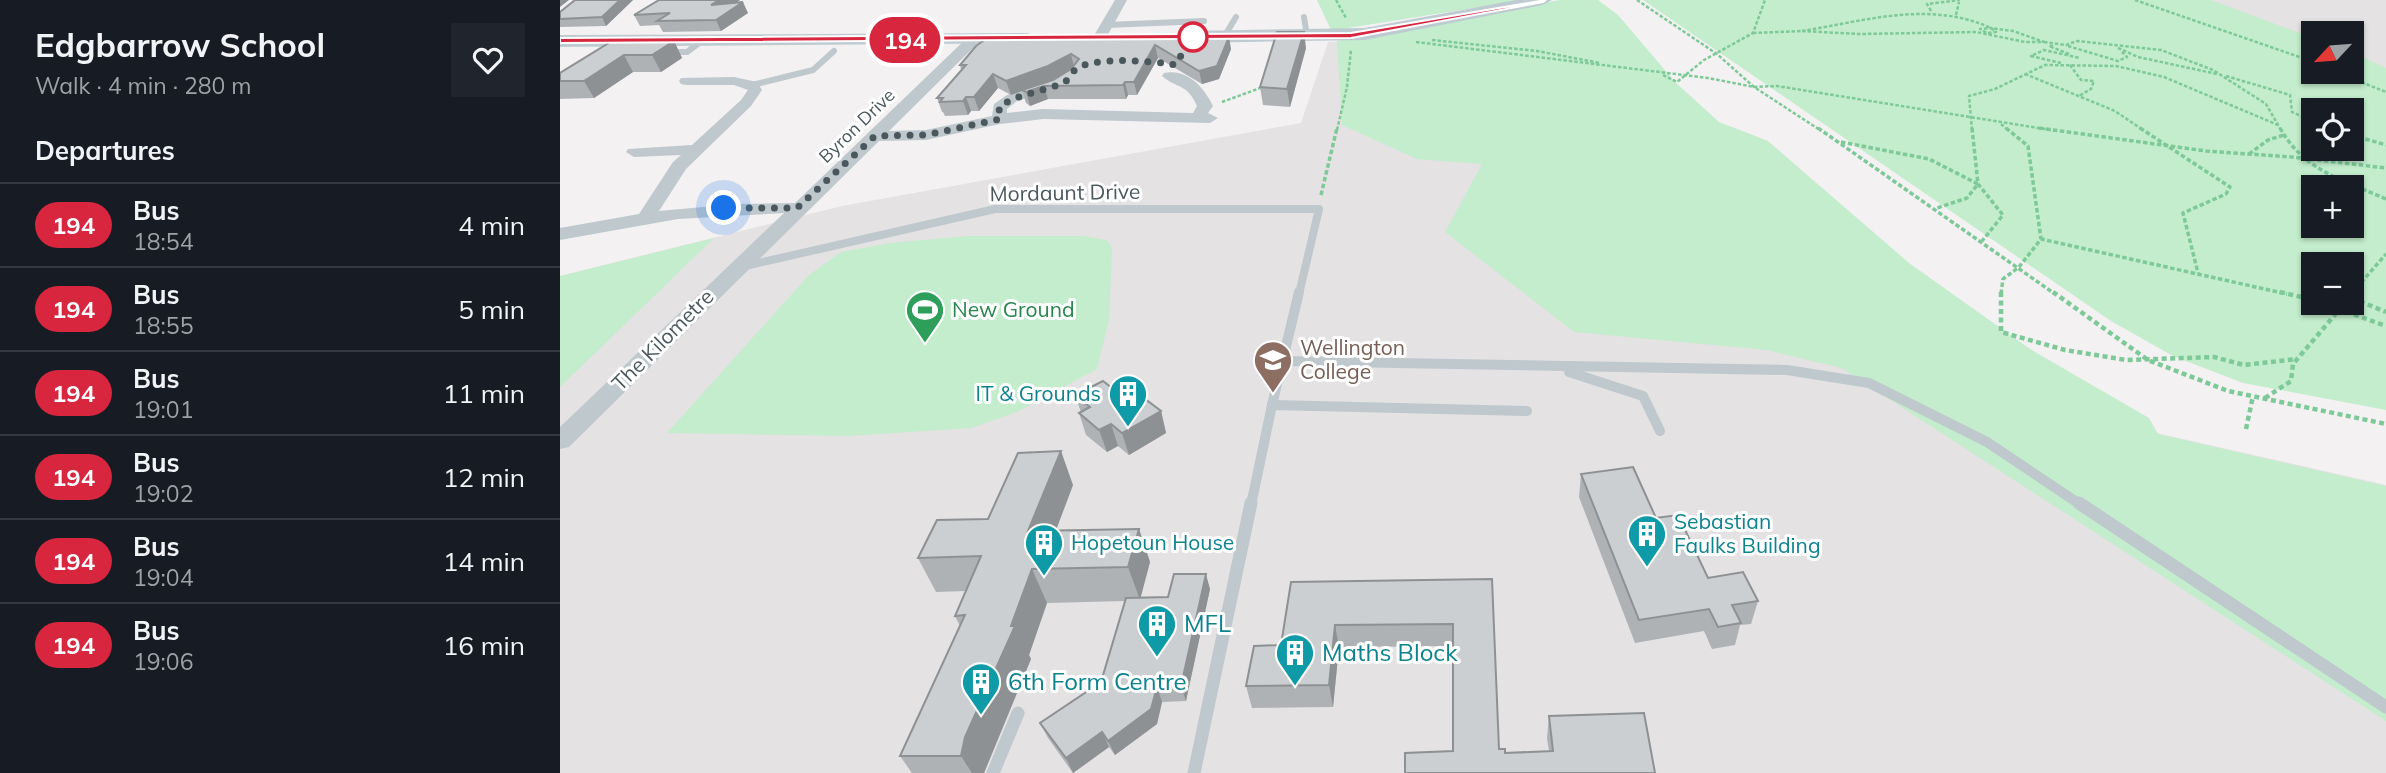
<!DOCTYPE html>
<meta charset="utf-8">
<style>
:root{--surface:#171b24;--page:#20242c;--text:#f1f3f6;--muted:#9ea1a6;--line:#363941}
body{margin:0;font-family:Mulish,sans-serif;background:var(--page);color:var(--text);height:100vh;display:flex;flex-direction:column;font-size:26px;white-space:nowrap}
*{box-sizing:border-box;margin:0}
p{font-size:23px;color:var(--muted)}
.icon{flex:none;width:38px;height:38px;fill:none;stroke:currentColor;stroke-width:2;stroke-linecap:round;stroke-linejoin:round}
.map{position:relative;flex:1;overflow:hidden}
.details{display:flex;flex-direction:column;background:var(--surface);width:560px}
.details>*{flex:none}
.badge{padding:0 14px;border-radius:23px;font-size:24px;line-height:46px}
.needle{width:46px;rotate:244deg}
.tools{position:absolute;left:1741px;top:21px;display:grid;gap:14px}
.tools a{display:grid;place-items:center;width:63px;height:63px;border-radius:0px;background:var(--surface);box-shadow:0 2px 5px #0004;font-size:35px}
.you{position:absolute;width:35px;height:35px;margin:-18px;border:5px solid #fff;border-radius:50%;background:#1a73e8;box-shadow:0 0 0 10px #1a73e833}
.map>.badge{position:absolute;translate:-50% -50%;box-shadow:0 0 0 4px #fff}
h2{padding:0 35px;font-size:26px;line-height:63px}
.round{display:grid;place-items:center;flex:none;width:74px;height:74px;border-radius:0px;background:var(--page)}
.overview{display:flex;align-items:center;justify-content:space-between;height:119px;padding:0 35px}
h1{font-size:33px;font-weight:700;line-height:52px}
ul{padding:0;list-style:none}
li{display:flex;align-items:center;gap:21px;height:84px;padding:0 35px;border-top:2px solid var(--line)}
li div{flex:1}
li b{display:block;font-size:26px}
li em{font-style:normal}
li .badge{min-width:77px;font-weight:700;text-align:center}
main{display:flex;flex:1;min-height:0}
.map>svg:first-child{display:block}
</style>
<main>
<section class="details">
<div class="overview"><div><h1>Edgbarrow School</h1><p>Walk · 4 min · 280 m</p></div><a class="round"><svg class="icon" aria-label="heart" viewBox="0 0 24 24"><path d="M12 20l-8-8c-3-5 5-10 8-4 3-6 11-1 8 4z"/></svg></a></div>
<h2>Departures</h2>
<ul>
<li><span class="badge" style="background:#d7263d;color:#fff">194</span><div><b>Bus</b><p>18:54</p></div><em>4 min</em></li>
<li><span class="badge" style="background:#d7263d;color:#fff">194</span><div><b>Bus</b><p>18:55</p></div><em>5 min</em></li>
<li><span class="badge" style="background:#d7263d;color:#fff">194</span><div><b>Bus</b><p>19:01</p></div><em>11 min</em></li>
<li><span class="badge" style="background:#d7263d;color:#fff">194</span><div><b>Bus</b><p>19:02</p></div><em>12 min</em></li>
<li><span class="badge" style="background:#d7263d;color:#fff">194</span><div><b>Bus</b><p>19:04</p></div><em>14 min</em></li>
<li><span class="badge" style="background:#d7263d;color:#fff">194</span><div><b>Bus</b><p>19:06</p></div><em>16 min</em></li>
</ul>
</section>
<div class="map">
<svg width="1826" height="773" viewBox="0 0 1826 773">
<rect width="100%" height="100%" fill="#f3f1f2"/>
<g fill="#e4e2e3">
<polygon points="1588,0 1826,0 1826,77 1792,62 1792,33 1754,33 1753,48"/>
<polygon points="791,41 1266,358 1826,485 1826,773 0,773 0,276 282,206 741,123 768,42"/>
</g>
<g fill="#c3edcc" fill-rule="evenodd">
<polygon points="757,0 964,0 775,30 771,30"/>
<polygon points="1000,0 1038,0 1058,15 1115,82 1159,122 1208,141 1349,263 1470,349 1589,418 1598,434 1826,486 1826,721 1281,368 1207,350 1014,332 885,232 922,164 857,159 782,125 777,41"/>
<path d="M1083,0H1651L1753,38L1754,72H1792V52L1826,68V410L1683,383L1613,356L1551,321ZM1754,110H1792V149H1754ZM1792,187V226H1754V187ZM1792,264V303H1754V264Z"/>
<polygon points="408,236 523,236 547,240 552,249 549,319 537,369 457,412 411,428 288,436 107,433 249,275 281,252 330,243"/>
<polygon points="154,238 0,387 0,276"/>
</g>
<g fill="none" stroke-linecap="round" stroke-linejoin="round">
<g stroke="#7dc997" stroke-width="2.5" stroke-dasharray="3.5 2" stroke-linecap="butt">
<polyline points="776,0 786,18"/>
<polyline points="1077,0 1157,54 1194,87 1260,130"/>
<polyline points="1575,0 1754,62"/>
<polyline points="1371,11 1367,4 1400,0"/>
<polyline points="1396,15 1399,2"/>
<polygon points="1431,28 1436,32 1427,33 1420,29"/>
<polyline points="1242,31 1299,34 1416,32 1465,42 1484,42 1453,31 1431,28"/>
<path d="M1242,31C1305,21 1369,0 1431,28"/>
<polyline points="1193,33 1242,31"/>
<polyline points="872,40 977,51 1040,63"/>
<polyline points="856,42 1148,78 1194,87 1217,86 1491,130"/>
<polyline points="1484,42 1506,45 1517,41 1601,50 1653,70 1706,104 1721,130"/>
<polyline points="1493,46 1489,46 1509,54"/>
<polyline points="1508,46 1558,61 1567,57 1562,52"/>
<polyline points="1558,48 1578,57 1657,74"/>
<polyline points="1501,63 1471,56 1484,50 1520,58"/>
<polyline points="1510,65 1521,80 1534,81 1531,89 1519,96"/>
<polyline points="1776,72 1826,92"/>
<polyline points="1465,74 1555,111 1583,130"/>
<polyline points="1103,75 1117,82 1144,60 1193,33 1205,0"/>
<polyline points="1666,76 1730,95 1732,112 1754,122"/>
<polyline points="662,102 703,87 703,84"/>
<polyline points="1441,124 1448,130"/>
<polyline points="777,130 787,87 791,50"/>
<polyline points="1412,130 1409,96 1435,89 1485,65 1556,66 1604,77 1718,125"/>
</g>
<g stroke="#7dc997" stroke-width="3.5" stroke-dasharray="4.5 2.5" stroke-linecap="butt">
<polyline points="1258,128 1495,294"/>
<polyline points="1412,128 1418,184 1443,215 1422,241"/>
<polyline points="1446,128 1468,146 1481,239"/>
<polyline points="1479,128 1646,151 1732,157 1826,168"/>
<polyline points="1580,128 1670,187 1666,194 1623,213 1638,273"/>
<path d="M1720,128C1744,171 1783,180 1826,199"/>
<polyline points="1792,135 1826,145"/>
<polyline points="1281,142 1369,159 1418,184 1407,198 1377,208"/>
<polyline points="1689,154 1708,140 1724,135"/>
<polyline points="761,195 777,128"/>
<polyline points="1792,293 1826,254"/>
<polyline points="1441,294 1443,279 1459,267 1481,239 1727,294"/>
</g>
<g stroke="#7dc997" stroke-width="4.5" stroke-dasharray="5 3.5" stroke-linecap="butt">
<polyline points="1441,292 1441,332 1505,350 1566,360 1654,357 1684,365 1737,359"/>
<polyline points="1493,292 1588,360 1668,391 1826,424"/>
<polyline points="1720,292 1754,300"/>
<polyline points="1792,298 1826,312"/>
<polyline points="1762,303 1826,326"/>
<polyline points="1705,398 1731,381 1733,364 1785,303"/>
<polyline points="1686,429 1693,396"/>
</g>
<g stroke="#bec8cd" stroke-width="6">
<polyline points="744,17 747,36"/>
<polyline points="547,25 644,21"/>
<polyline points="664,37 676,17"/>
<polyline points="108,52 127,52 143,40"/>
<polyline points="192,85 253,70 274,51"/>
</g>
<polyline stroke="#bec8cd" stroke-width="8" points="181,267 435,209 759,209 739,294"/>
<g stroke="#bec8cd" stroke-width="10">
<polyline points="721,361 1227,370 1309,383 1427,442 1521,505"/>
<polyline points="1009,372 1083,396 1100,431"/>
<polyline points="712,405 739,292"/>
<polyline points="691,505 712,405 967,411"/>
</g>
<g stroke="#bec8cd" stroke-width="13">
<polyline points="1519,503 1826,707"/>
<polyline points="433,773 458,713"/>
<polyline points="634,773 691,503"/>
</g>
<g fill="#bec8cd" fill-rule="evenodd">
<polygon points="555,0 567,0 545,40 535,40 533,37"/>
<path d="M413,36L420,40L418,43L329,131L366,130L432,116L434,104L447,95L494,82L499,83L501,86L499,89L457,101L447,109V113L483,109L633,113L637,106C627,83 617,89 602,76L604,73C627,68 644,87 653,106L648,113L658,118L650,123L483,119L440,124L366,140L319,141L9,447L0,449V427L224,213L118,219L0,240V228L79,214L113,162L121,155L74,157L66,152L68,149L132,145L181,100L188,90L174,85H126L121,84L119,81L121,78L174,77L197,82L202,90L191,106L126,169L99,211L176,204L235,203L408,37Z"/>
</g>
<g fill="#becbd1" fill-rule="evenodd">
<polygon points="956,0 992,0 983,5 805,40 628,43 619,37 628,31 805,28"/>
<polygon points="468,33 477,39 475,43 0,47 0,35"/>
</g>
</g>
<g fill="#afb2b5">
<polygon points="15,0 73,0 46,26 0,27 0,12"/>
<polygon points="99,0 180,0 176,3 188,13 161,31 103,32 99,25 80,26 74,15"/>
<polygon points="430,36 671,49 659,79 642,84 598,58 577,95 568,95 566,99 488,99 470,106 466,103 462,91 451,95 438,88 419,111 411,111 408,115 385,116 383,112 382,112 377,98 401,70 400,65"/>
<polygon points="114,41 122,58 101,72 73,72 34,98 0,99 0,73 63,42"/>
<polygon points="746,48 730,107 703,105 700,87"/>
<polygon points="515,395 601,411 606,433 569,455 558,446 547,452 526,435 519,413 521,412"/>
<polygon points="1021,474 1096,518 1148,578 1198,601 1191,624 1180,625 1175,645 1152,649 1144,631 1075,643 1019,497"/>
<polygon points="513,485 495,531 579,529 590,562 580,598 608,597 650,589 626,701 602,702 597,724 555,755 549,747 513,773 488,738 480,723 541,682 565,601 487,603 469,655 471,659 424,773 352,773 340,756 400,626 395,616 406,591 376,592 358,558 428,519"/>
<polygon points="932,579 939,749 945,753 989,751 987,738 989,716 1095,773 893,751 893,646 779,647 773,707 692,708 686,686 721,645 731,582"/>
</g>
<g fill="#8e9193">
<polygon points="0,0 9,0 0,7"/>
<polygon points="60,0 73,0 46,26 42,17"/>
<polygon points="159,0 180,0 156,16 151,5"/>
<polygon points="183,2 188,13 161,31 156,20"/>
<polygon points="744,32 746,48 730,107 727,89"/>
<polygon points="669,37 671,49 659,79 642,84 639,71"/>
<polygon points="114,41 122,58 101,72 92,55"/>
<polygon points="595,45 598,58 577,95 574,82"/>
<polygon points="511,54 514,67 492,80 451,95 446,81"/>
<polygon points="64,55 73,72 34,98 24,81"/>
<polygon points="433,74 438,88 419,111 414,97"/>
<polygon points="565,82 568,95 566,99 563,85"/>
<polygon points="484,86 488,99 470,106 466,92"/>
<polygon points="406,97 411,111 408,115 403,101"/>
<polygon points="601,411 606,433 569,455 562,433"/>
<polygon points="551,424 558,446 547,452 539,430"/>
<polygon points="501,451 513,485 483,565 468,531"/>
<polygon points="579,529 590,562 580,600 568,567"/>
<polygon points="472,569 487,603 469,655 471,659 424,773 412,773 401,756 405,737 451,626"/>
<polygon points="646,574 650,589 626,701 621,686"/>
<polygon points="775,625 779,647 773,707 769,685"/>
<polygon points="597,687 602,702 597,724 555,755 548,741"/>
<polygon points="542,732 549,747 513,773 506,758"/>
</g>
<g fill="#cbcfd2" stroke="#8e9193" stroke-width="2">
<polygon points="15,0 60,0 42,17 0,19 0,12"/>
<polygon points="99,0 159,0 151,5 183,2 156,20 97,21 110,13 74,15"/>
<polygon points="717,32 744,32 727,89 700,87"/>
<polygon points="430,36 669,37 657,66 639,71 595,45 574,82 565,82 563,85 484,86 466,92 462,90 493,80 511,69 519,59 511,54 488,66 446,81 433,74 414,97 406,97 403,101 380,102 383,98 377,98 406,65 400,65 416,46"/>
<polygon points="57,38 63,42 114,41 92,55 64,55 24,81 0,81 0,73"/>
<polygon points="543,381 574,405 585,399 601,411 562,433 551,424 539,430 519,413 530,407 515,395"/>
<polygon points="501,451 468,531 579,529 568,567 472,569 451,626 455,626 405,737 401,756 340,756 405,615 395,616 421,556 358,558 377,520 428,519 458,453"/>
<polygon points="1073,467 1096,518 1118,515 1148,578 1183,572 1198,601 1172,605 1181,623 1158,627 1149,609 1079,620 1021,474"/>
<polygon points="614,574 646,574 621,686 597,687 591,709 548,741 542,732 506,758 480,723 541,682 566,598 608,597"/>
<polygon points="932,579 939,749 945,749 945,753 993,751 989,716 1084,713 1095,773 845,773 845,753 893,751 893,624 775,625 769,685 686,686 694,646 721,645 731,582"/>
</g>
<polygon fill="#d7263d" stroke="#fff" stroke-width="2" points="983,2 791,38 0,43 0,38 791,33 986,0"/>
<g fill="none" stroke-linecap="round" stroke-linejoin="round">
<path stroke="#4a585d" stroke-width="7" stroke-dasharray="0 12.6" d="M164,208H237L315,136L366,135L440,119L439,107C458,94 480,92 501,84C509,81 510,74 516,69C535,56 594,61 615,65L633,37"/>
</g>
<defs>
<g id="stadium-pin" transform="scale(2.0125)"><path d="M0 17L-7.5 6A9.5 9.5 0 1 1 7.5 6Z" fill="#2e9e5b" stroke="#fff"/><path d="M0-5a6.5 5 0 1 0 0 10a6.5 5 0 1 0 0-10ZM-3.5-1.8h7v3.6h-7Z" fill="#fff"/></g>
<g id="school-pin" transform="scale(2.0125)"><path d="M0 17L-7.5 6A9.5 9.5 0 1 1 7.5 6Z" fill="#8d6e63" stroke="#fff"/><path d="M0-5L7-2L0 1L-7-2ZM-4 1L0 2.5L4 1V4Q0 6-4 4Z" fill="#fff"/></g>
<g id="building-pin" transform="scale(2.0125)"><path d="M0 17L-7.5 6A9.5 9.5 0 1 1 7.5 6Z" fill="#0f9aa8" stroke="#fff"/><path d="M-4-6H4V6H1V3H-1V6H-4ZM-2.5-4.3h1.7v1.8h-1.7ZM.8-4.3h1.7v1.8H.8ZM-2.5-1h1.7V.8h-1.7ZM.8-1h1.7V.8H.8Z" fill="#fff"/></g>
</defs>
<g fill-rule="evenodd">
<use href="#stadium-pin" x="365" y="310"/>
<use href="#school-pin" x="713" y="360"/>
<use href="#building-pin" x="568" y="394"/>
<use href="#building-pin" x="1087" y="534"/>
<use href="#building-pin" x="484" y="543"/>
<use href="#building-pin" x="597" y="624"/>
<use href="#building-pin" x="735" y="653"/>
<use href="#building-pin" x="421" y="682"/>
</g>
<circle fill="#fff" stroke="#d7263d" stroke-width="3.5" cx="633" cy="37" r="14"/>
<g text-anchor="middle" stroke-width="6" stroke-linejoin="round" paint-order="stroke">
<g font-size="18" fill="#4a585d" stroke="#fff">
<text transform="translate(297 126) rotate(-44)" y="6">Byron Drive</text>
</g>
<g font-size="21" fill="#4a585d" stroke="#fff">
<text transform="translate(505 193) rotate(-1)" y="7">Mordaunt Drive</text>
<text transform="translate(103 340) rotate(-45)" y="7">The Kilometre</text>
</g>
<g font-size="21" fill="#27864d" stroke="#fff" text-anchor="start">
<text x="392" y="317">New Ground</text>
</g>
<g font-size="21" fill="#785e54" stroke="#fff" text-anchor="start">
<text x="740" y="355">Wellington<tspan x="740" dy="24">College</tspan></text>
</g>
<g font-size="21" fill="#0d838f" stroke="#fff" text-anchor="start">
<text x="541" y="401" text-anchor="end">IT &amp; Grounds</text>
<text x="1114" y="529">Sebastian<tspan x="1114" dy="24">Faulks Building</tspan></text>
<text x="511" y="550">Hopetoun House</text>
</g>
<g font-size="24" fill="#0d838f" stroke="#fff" text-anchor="start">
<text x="624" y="632">MFL</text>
<text x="762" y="661">Maths Block</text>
<text x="448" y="690">6th Form Centre</text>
</g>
</g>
</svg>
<div class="tools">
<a><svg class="needle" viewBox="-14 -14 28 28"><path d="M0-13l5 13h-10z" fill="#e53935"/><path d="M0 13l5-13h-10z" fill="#9ea1a6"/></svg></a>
<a><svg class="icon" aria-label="locate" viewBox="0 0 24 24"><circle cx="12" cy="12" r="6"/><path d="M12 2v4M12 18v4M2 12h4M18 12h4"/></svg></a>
<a>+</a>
<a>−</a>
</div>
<div class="you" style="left:164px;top:208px"></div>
<b class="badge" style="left:345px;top:40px;background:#d7263d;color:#fff">194</b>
</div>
</main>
